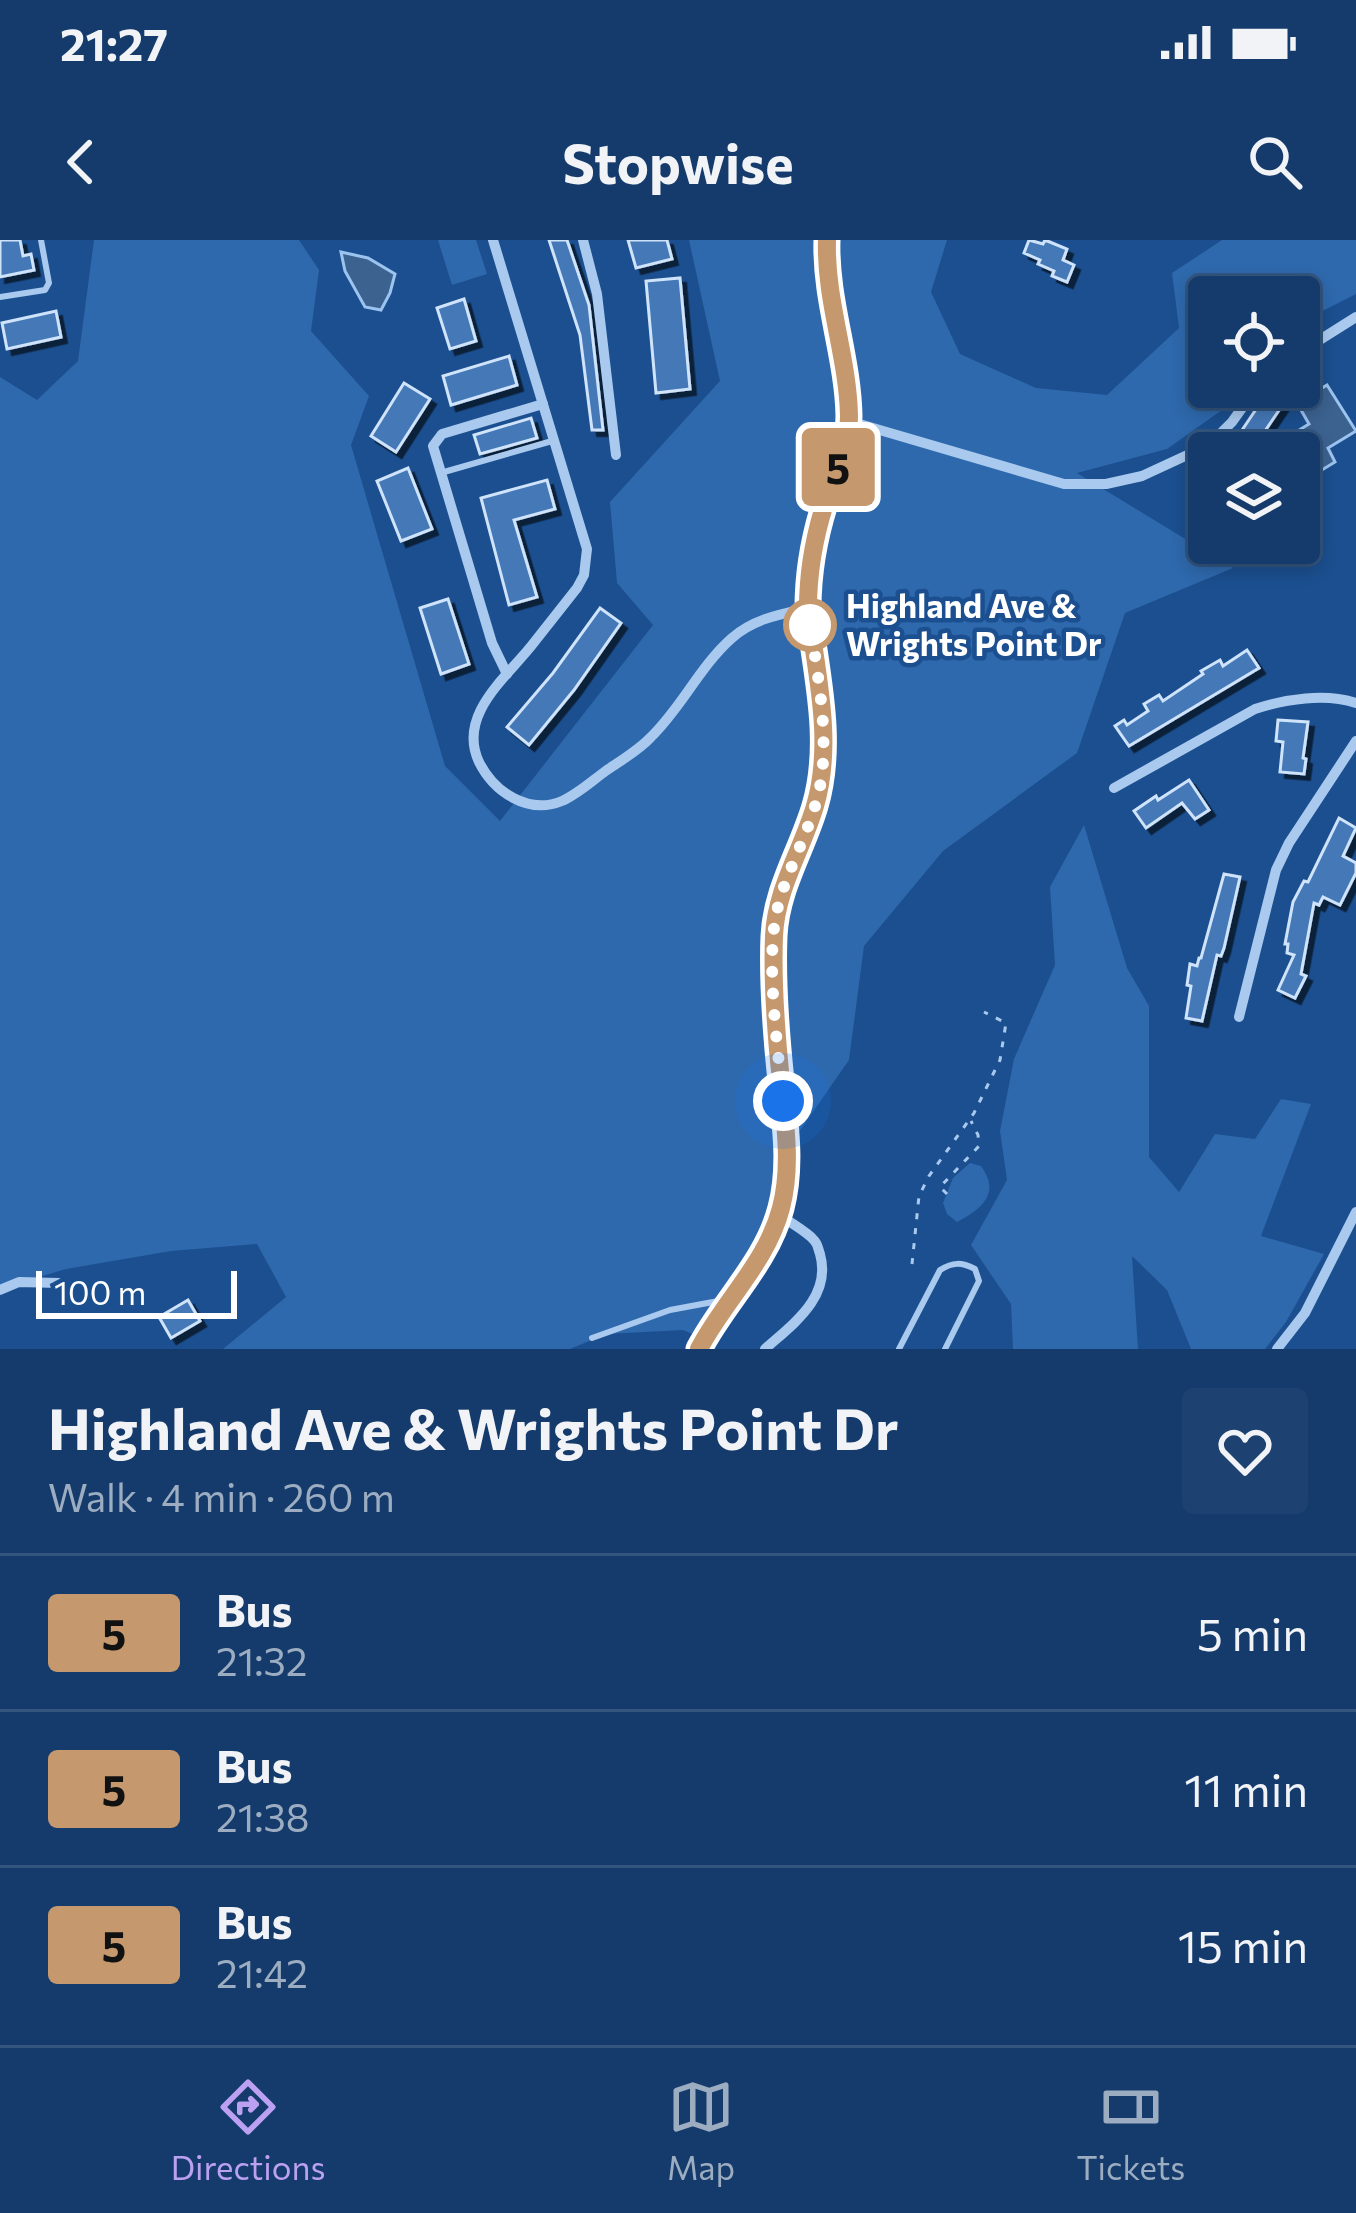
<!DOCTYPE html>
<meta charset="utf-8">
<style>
:root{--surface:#143b6b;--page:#1d4271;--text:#f1f3f6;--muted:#9dadc1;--line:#33557e;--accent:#bca0f2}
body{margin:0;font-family:Commissioner,sans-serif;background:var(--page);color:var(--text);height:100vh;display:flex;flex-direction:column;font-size:45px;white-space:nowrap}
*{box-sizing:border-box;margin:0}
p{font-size:39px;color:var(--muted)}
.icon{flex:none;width:66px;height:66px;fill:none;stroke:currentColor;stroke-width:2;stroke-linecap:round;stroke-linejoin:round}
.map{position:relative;height:1109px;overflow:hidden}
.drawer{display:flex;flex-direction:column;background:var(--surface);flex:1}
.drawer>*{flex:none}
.badge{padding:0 24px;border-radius:9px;font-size:42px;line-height:78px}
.fabs{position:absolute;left:1188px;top:36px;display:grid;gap:24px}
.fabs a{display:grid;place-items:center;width:132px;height:132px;border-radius:12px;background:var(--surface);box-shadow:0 6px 18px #0003,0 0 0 3px var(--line);font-size:60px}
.scale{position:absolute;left:36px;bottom:30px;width:201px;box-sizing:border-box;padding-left:12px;border:6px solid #fff;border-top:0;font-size:33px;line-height:42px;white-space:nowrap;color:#fff;-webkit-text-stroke:9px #1b4f8f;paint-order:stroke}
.you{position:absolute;width:60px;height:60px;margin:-30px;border:9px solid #fff;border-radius:50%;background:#1a73e8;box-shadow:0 0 0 18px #1a73e833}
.map>.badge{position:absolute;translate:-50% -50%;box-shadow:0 0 0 6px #fff}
.round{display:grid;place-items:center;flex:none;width:126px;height:126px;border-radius:12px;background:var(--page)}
.overview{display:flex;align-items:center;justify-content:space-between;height:204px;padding:0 48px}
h1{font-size:57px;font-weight:700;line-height:90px}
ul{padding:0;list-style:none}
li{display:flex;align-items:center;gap:36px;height:156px;padding:0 48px;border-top:3px solid var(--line)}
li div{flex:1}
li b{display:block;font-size:45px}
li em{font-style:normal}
li .badge{min-width:132px;font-weight:700;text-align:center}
.status{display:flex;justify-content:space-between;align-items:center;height:84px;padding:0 60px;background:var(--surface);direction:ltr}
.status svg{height:33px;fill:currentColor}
header{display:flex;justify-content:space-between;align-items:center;height:156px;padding:0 48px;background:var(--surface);font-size:54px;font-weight:700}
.menu{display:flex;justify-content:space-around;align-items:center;height:168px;border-top:3px solid var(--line);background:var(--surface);font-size:33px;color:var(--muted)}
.menu a{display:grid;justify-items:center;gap:6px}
.menu .on{color:var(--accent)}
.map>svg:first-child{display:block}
</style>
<div class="status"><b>21:27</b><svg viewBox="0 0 49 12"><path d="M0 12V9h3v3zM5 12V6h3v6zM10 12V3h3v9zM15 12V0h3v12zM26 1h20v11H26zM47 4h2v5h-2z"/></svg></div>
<header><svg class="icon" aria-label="back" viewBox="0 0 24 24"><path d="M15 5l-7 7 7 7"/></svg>Stopwise<svg class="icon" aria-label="search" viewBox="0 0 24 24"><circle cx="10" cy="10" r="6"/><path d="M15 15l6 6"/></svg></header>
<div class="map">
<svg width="1356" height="1109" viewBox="0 0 1356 1109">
<defs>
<filter id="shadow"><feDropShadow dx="5.5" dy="5.5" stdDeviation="0" flood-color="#0009"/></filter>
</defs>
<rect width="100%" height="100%" fill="#1b4f8f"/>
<g fill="#2e69ad">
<polygon points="94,0 299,0 319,30 311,91 369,156 351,205 445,526 500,581 653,385 617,343 610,262 720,141 689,0 947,0 931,52 960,114 1036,148 1107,155 1179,88 1172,33 1222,0 1356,0 1356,54 1299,83 1299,57 1209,57 1209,147 1239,147 1222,170 1167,209 1077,233 1233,328 1125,373 1077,513 943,611 864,706 849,820 787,909 779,975 704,1099 683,1090 606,1094 570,1109 223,1109 286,1057 257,1004 171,1011 66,1029 0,1049 0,137 37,160 78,121"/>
<polygon points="438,0 476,0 487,34 452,45"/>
<polygon points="1084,585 1127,728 1149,766 1149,917 1179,952 1215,894 1255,899 1281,859 1311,864 1261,996 1324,1014 1286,1082 1265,1109 1191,1109 1167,1050 1132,1016 1138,1109 1013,1109 1011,1064 971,1005 1007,940 1000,891 1014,819 1055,725 1050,647"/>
<path d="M970,923L981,926C1001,953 982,969 957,982L947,974L943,963L953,938Z"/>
</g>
<g fill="#3c6290" stroke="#9cc4f0" stroke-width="3">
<polygon points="341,12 368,18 395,34 390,53 381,70 365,67 345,31"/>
<polygon points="1327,145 1356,191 1328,208 1335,222 1302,242 1299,237 1299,213 1284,213 1278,203 1309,184 1297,163"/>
</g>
<g fill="#4478b7" stroke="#cfe3fa" stroke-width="3" filter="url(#shadow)">
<polygon points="0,0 20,0 23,16 31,14 34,30 0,37"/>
<polygon points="549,0 567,0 589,65 603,190 592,190 580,95"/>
<polygon points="628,0 667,0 672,19 636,28"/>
<polygon points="1029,0 1043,4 1045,0 1067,9 1063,20 1074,25 1067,42 1052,36 1054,31 1038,24 1040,20 1024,13"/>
<polygon points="680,38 690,149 656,153 646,41"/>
<polygon points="464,59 476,101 450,109 437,68"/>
<polygon points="56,71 61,97 7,109 2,83"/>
<polygon points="509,116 517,145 451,165 443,136"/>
<polygon points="404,143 430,159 396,212 371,196"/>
<polygon points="1271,147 1279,147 1290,154 1250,213 1234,202"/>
<polygon points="531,178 537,198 480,214 474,195"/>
<polygon points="408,228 432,289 401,301 377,241"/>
<polygon points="547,240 555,269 514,280 537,357 509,365 481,258"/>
<polygon points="448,359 469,424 441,434 420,368"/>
<polygon points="600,368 621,383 574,450 529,505 507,487 553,433"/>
<polygon points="1247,410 1259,428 1129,506 1115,486 1124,480 1127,485 1148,471 1144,464 1159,455 1163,461 1203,434 1201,431 1220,420 1223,426"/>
<polygon points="1278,480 1308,482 1303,518 1306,519 1304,534 1280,532 1283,502 1276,501"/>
<polygon points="1189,540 1209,570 1195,579 1182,563 1146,588 1134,571 1156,556 1158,560"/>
<polygon points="1339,578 1356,588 1343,616 1356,623 1356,633 1340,665 1323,657 1319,665 1314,663 1301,734 1306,736 1295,758 1278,750 1294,715 1287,713 1288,704 1285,704 1293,662 1304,641 1308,642"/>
<polygon points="1224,634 1240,637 1224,708 1221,716 1217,715 1202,781 1186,778 1191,746 1187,745 1190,724 1197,726 1199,718 1201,718"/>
<polygon points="188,1060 200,1081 171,1098 159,1077"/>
</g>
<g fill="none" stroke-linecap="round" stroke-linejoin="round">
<g stroke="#a9c9ee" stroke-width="3" stroke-dasharray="6 9" stroke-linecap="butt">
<polyline points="947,954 940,947 979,906 978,895 971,881"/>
<polyline points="912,1024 919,956 929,936 974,873 1000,820 1006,783 984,772"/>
</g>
<g stroke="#a9c9ee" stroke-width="6">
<polyline points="0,57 45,50 49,43 41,0"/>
<polyline points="444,232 552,201"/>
<polyline points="592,1098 670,1070 729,1059"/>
<path d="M899,1109L940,1030C953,1022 961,1022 975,1029L979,1041L945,1109"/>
</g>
<g stroke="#a9c9ee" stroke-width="10">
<path d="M493,0L587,309L584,335L577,348C562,367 547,386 532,405C506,438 457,475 479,522C494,552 528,575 562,561C578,554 593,540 607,530C622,520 639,510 651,497C682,467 700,426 732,398C753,379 781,374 808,368"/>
<polyline points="583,0 597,54 616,215"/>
<polyline points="1299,113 1356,77"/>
<polyline points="849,181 1064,244 1106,244 1142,236 1209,205 1232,182 1257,147"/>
<polyline points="507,434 492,403 433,206 442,194 543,164"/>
<path d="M1114,548L1255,469C1286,459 1325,453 1356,463"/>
<polyline points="1239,777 1276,630 1289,603 1356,501"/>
<polyline points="0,1050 19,1042 59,1043"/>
<path d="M765,1109C793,1084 832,1057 820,1014C817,1005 818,1004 811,997C802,989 790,982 779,975"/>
<polyline points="1277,1109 1305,1073 1356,972"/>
</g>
<path stroke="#d6e6fa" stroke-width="15" d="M699,1109C724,1061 767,1022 781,968C793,923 784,878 780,832C776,787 772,741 774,696C775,649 802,610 815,566C834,501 816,433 808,368C808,330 815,293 827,257C836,231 849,205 849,176C848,117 825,59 827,0"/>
</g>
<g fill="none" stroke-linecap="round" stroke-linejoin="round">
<g stroke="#fff" stroke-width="27">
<path id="line" d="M699,1109C724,1061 767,1022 781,968C792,926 785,884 781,841C776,793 772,744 774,696C776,649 802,610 815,566C834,501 816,433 808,368C808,330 815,293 827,257C836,231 849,205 849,176C848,117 825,60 827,0"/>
</g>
<use href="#line" stroke="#c5986d" stroke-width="18"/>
<path stroke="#fff" stroke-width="12" stroke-dasharray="0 21.6" d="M783,861C778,810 766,725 776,675C786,627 816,584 822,534C828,479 815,422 808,368L810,385"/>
</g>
<circle fill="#fff" stroke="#c5986d" stroke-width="6" cx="810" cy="385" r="24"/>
<g text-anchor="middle" stroke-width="9" stroke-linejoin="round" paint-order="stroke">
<g font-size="33" font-weight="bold" fill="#fff" stroke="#1b4f8f" text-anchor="start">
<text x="846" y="378">Highland Ave &amp;<tspan x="846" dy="38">Wrights Point Dr</tspan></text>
</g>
</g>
</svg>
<div class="fabs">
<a><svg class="icon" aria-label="locate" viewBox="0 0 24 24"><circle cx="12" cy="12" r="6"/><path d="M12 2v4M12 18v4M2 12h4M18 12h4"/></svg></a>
<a><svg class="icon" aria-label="layers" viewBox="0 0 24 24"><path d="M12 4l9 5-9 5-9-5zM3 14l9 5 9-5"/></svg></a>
</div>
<div class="scale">100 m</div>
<div class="you" style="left:783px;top:861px"></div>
<b class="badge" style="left:838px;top:227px;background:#c5986d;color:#111">5</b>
</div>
<section class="drawer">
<div class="overview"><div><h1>Highland Ave &amp; Wrights Point Dr</h1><p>Walk · 4 min · 260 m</p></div><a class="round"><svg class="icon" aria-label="heart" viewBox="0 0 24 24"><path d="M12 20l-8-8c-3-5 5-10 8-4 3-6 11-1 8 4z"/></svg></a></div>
<ul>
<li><span class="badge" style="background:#c5986d;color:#111">5</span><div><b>Bus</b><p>21:32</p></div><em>5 min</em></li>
<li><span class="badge" style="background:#c5986d;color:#111">5</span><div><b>Bus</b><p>21:38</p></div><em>11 min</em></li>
<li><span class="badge" style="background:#c5986d;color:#111">5</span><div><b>Bus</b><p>21:42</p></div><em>15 min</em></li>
</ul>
</section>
<nav class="menu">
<a class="on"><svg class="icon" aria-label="directions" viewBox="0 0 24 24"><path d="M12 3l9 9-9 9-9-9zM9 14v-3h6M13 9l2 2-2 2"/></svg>Directions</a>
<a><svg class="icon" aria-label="map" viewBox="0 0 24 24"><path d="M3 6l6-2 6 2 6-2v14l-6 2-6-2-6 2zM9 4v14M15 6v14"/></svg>Map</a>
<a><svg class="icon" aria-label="tickets" viewBox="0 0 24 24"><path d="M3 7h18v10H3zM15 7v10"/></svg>Tickets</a>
</nav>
